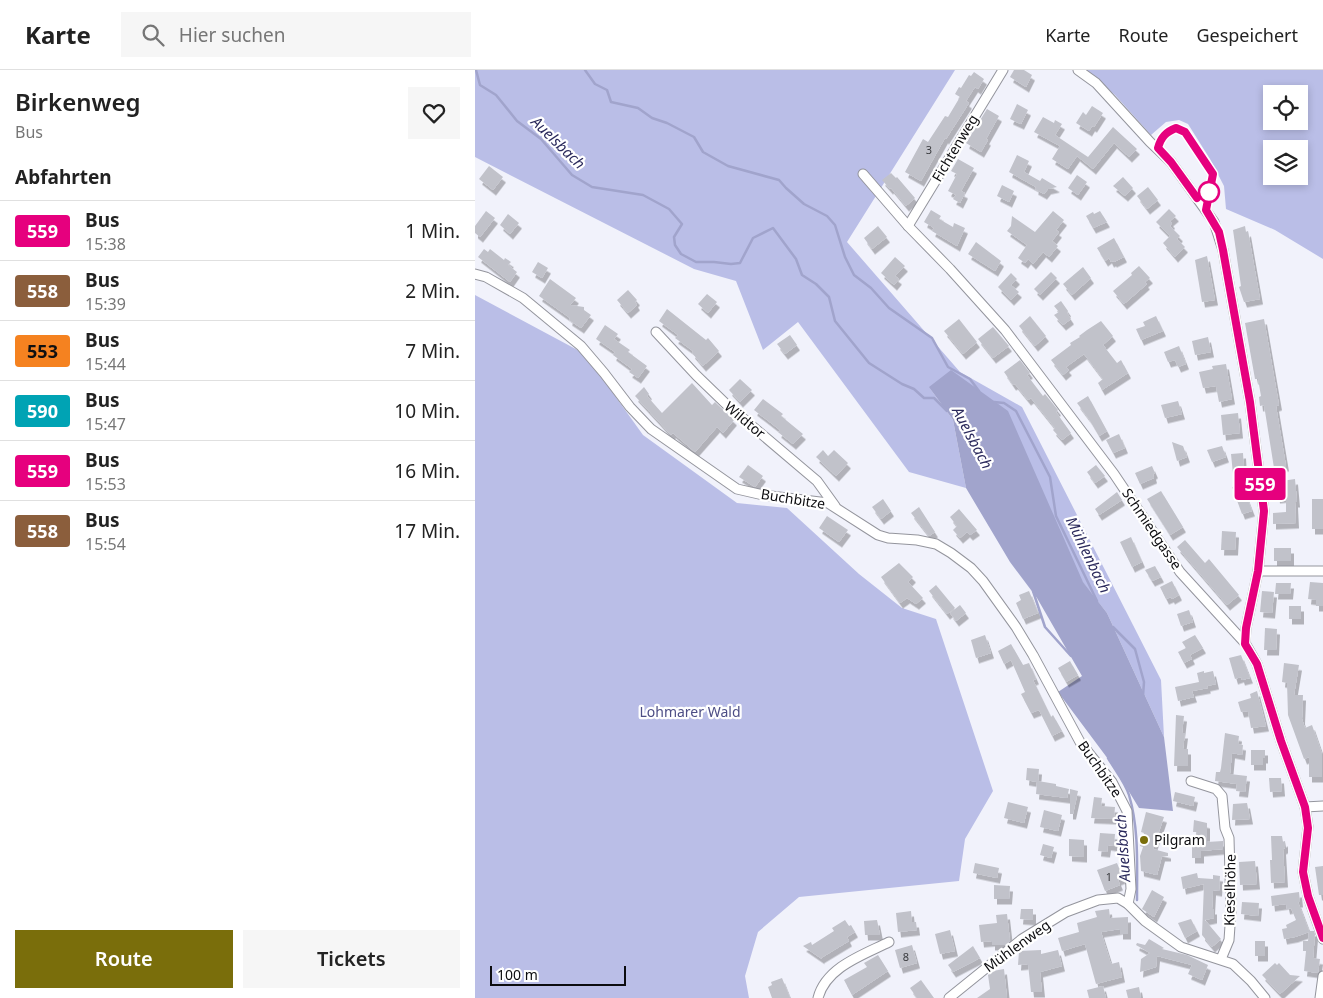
<!DOCTYPE html>
<html lang="de">
<meta charset="utf-8">
<style>
:root{--surface:#fff;--page:#f6f6f6;--text:#222;--muted:#767676;--line:#e0e0e0;--accent:#7a6e0b}
body{margin:0;font-family:"Noto Sans",sans-serif;background:var(--page);color:var(--text);height:100vh;display:flex;flex-direction:column;font-size:19px;white-space:nowrap}
*{box-sizing:border-box;margin:0}
p{font-size:16px;color:var(--muted)}
.icon{flex:none;width:28px;height:28px;fill:none;stroke:currentColor;stroke-width:2;stroke-linecap:round;stroke-linejoin:round}
.map{position:relative;flex:1;overflow:hidden}
.side{display:flex;flex-direction:column;background:var(--surface);width:475px}
.side>*{flex:none}
.badge{padding:0 10px;border-radius:4px;font-size:18px;line-height:32px}
.tools{position:absolute;left:788px;top:15px;display:grid;gap:10px}
.tools a{display:grid;place-items:center;width:45px;height:45px;border-radius:0px;background:var(--surface);box-shadow:0 2px 8px #0003;font-size:25px}
.scale{position:absolute;left:15px;bottom:12px;width:136px;box-sizing:border-box;padding-left:5px;border:2px solid #0c0c0f;border-top:0;font-size:14px;line-height:18px;white-space:nowrap;color:#0c0c0f;-webkit-text-stroke:4px #fff;paint-order:stroke}
.map>.badge{position:absolute;translate:-50% -50%;box-shadow:0 0 0 2px #fff}
h2{padding:0 15px;font-size:19px;line-height:45px}
.round{display:grid;place-items:center;flex:none;width:52px;height:52px;border-radius:0px;background:var(--page)}
.headline{display:flex;align-items:center;justify-content:space-between;height:85px;padding:0 15px}
h1{font-size:24px;font-weight:600;line-height:38px}
.action{display:flex;gap:10px;margin-top:auto;padding:10px 15px}
.action a{flex:1;height:58px;border-radius:0px;background:var(--accent);color:#fff;font-size:20px;font-weight:600;line-height:58px;text-align:center}
.action a+a{background:var(--page);color:var(--text)}
ul{padding:0;list-style:none}
li{display:flex;align-items:center;gap:15px;height:60px;padding:0 15px;border-top:1px solid var(--line)}
li div{flex:1}
li b{display:block;font-size:19px}
li em{font-style:normal}
li .badge{min-width:55px;font-weight:700;text-align:center}
header{display:flex;align-items:center;gap:30px;box-sizing:border-box;height:70px;padding:0 25px;background:var(--surface);border-bottom:1px solid var(--line)}
header strong{font-size:24px}
nav{display:flex;gap:28px;margin-inline-start:auto;font-size:18px}
.search{width:350px;height:45px;background:var(--page);display:flex;align-items:center;gap:12px;box-sizing:border-box;padding:0 18px;border-radius:0px;color:var(--muted);font-size:19px}
main{display:flex;flex:1;min-height:0}
.map>svg:first-child{display:block}
</style>
<header>
<strong>Karte</strong>
<div class="search"><svg class="icon" aria-label="search" viewBox="0 0 24 24"><circle cx="10" cy="10" r="6"/><path d="M15 15l6 6"/></svg>Hier suchen</div>
<nav><a>Karte</a><a>Route</a><a>Gespeichert</a></nav>
</header>
<main>
<section class="side">
<div class="headline"><div><h1>Birkenweg</h1><p>Bus</p></div><a class="round"><svg class="icon" aria-label="heart" viewBox="0 0 24 24"><path d="M12 20l-8-8c-3-5 5-10 8-4 3-6 11-1 8 4z"/></svg></a></div>
<h2>Abfahrten</h2>
<ul>
<li><span class="badge" style="background:#e6007e;color:#fff">559</span><div><b>Bus</b><p>15:38</p></div><em>1 Min.</em></li>
<li><span class="badge" style="background:#8b5e3c;color:#fff">558</span><div><b>Bus</b><p>15:39</p></div><em>2 Min.</em></li>
<li><span class="badge" style="background:#f58220;color:#111">553</span><div><b>Bus</b><p>15:44</p></div><em>7 Min.</em></li>
<li><span class="badge" style="background:#00a3b4;color:#fff">590</span><div><b>Bus</b><p>15:47</p></div><em>10 Min.</em></li>
<li><span class="badge" style="background:#e6007e;color:#fff">559</span><div><b>Bus</b><p>15:53</p></div><em>16 Min.</em></li>
<li><span class="badge" style="background:#8b5e3c;color:#fff">558</span><div><b>Bus</b><p>15:54</p></div><em>17 Min.</em></li>
</ul>
<div class="action"><a>Route</a><a>Tickets</a></div>
</section>
<div class="map">
<svg width="848" height="928" viewBox="0 0 848 928">
<defs>
<filter id="shadow"><feDropShadow dx="3" dy="5.5" stdDeviation="0" flood-color="#0004"/></filter>
</defs>
<rect width="100%" height="100%" fill="#f1f2fb"/>
<g fill="#babee7" fill-rule="evenodd">
<polygon points="0,0 480,0 372,172 485,302 547,337 686,610 689,667 632,543 454,317 478,350 491,418 434,402 323,252 288,280 261,211 219,199 0,87"/>
<path d="M610,0H848V189L800,160L751,139L749,116L735,89L713,54L704,50L691,52L676,65L640,25ZM796,24H824V51H796ZM796,79H824V106H796Z"/>
<polygon points="0,225 110,284 168,365 262,433 312,438 384,504 427,538 461,549 518,721 490,769 484,811 324,827 283,862 270,906 274,928 0,928"/>
</g>
<polygon fill="#a1a4cc" points="476,300 533,341 608,512 632,543 689,667 698,741 664,738 639,697 583,622 607,606 562,528 535,492 491,418 478,350 454,317"/>
<g fill="none" stroke-linecap="round" stroke-linejoin="round">
<g stroke="#a1a4cc" stroke-width="2.5">
<polyline points="1,0 5,15 21,25 42,51 66,69 97,105 117,117 168,125 194,139 207,154 199,167 200,175 206,184 221,192 239,192 256,194 265,193 278,168 298,158 321,189 327,205 341,214 354,227 360,251 394,293 427,314 439,319 449,328 459,328 472,341"/>
<polyline points="110,0 120,14 132,20 136,32 163,38 177,48 192,53 219,67 228,82 253,96 304,110 311,118 329,134 352,146 360,155 370,187 379,205 396,218 414,238 457,268 473,297 495,309 504,321"/>
<polyline points="519,332 529,333 541,341 575,407 581,446 622,531"/>
<polyline points="558,521 570,557 596,586"/>
<polyline points="638,557 660,579 669,612 668,626"/>
<path d="M633,688C640,700 650,712 654,725C664,758 662,795 662,830"/>
</g>
</g>
<g fill="#c1c2ca" filter="url(#shadow)">
<polygon points="539,0 549,0 557,5 551,17 535,7"/>
<polygon points="499,2 509,9 503,19 500,17 491,31 494,33 471,69 470,68 446,111 430,102 448,69 453,72 470,46 473,47 485,27 480,24 484,17 486,18 494,5 496,6"/>
<polygon points="542,34 553,40 546,54 535,49"/>
<polygon points="617,36 628,43 619,57 617,56 614,61 601,53 608,42 611,45"/>
<polygon points="512,39 524,46 511,69 513,70 506,82 491,73"/>
<polygon points="568,47 579,53 580,50 587,54 580,65 613,87 638,57 662,79 654,87 639,73 618,99 602,86 593,99 577,89 585,76 559,62"/>
<polygon points="542,85 554,91 549,102 565,111 567,108 582,117 573,119 569,124 560,119 561,117 534,102"/>
<polygon points="483,89 499,98 486,121 490,123 485,133 478,129 481,125 473,121 482,104 476,101"/>
<polygon points="14,96 28,107 18,120 4,109"/>
<polygon points="416,103 421,108 422,107 440,128 431,136 416,118 415,119 407,110"/>
<polygon points="602,105 612,112 603,125 593,118"/>
<polygon points="648,107 658,118 650,126 638,116"/>
<polygon points="527,115 539,121 534,132 522,126"/>
<polygon points="673,117 683,130 672,139 662,126"/>
<polygon points="694,139 701,146 695,151 697,153 695,156 705,166 702,169 710,177 700,187 688,173 695,166 681,152"/>
<polygon points="456,140 466,146 464,149 478,157 479,153 490,158 482,176 457,161 459,158 449,152"/>
<polygon points="11,141 20,148 5,167 0,163 0,156"/>
<polygon points="578,141 589,150 581,160 584,162 577,171 583,176 574,187 568,182 558,194 553,189 550,193 543,188 552,175 532,161 536,156 537,146 560,162"/>
<polygon points="625,141 632,152 618,158 611,146 618,142 619,144"/>
<polygon points="33,144 44,153 35,164 25,155"/>
<polygon points="403,156 412,167 397,179 389,168"/>
<polygon points="770,156 771,162 773,161 785,229 769,232 764,217 766,216 758,160"/>
<polygon points="639,168 649,187 639,192 638,191 636,192 634,188 630,191 622,178"/>
<polygon points="501,172 526,191 520,201 493,184"/>
<polygon points="9,179 13,182 15,179 29,190 30,188 36,192 33,195 42,202 35,212 3,187"/>
<polygon points="732,186 740,230 727,232 720,190"/>
<polygon points="420,187 430,196 420,206 424,209 419,215 406,203"/>
<polygon points="63,192 73,198 67,208 57,202"/>
<polygon points="664,196 675,208 670,212 672,214 649,234 638,221 657,205 656,203"/>
<polygon points="608,197 616,208 597,225 588,214"/>
<polygon points="576,202 582,208 565,225 559,219"/>
<polygon points="536,203 542,209 536,215 544,222 536,230 523,217"/>
<polygon points="75,209 101,228 95,235 109,237 109,240 116,245 106,258 94,250 95,248 64,226"/>
<polygon points="153,220 162,230 160,232 162,235 153,243 142,230"/>
<polygon points="232,224 242,232 233,243 223,234"/>
<polygon points="586,231 593,241 592,243 596,249 588,255 579,245 584,242 579,236"/>
<polygon points="192,239 231,270 233,268 244,281 228,296 217,283 218,281 200,268 203,265 184,251"/>
<polygon points="555,246 571,266 560,276 544,256"/>
<polygon points="681,246 688,261 666,270 661,259 670,256 668,252"/>
<polygon points="484,249 502,272 488,284 469,261"/>
<polygon points="789,249 804,335 801,336 811,396 799,398 789,335 785,336 784,327 786,326 783,309 780,309 770,253"/>
<polygon points="626,251 638,266 628,275 642,293 646,290 653,303 627,320 623,313 628,309 609,284 591,297 594,300 588,305 576,290 596,275 595,273 605,267 604,266 612,260"/>
<polygon points="130,255 143,264 139,269 155,280 153,282 172,296 163,308 154,302 157,299 138,285 140,282 121,269"/>
<polygon points="518,257 534,276 518,288 503,269"/>
<polygon points="315,265 322,275 310,284 302,274"/>
<polygon points="733,267 736,282 720,285 717,271"/>
<polygon points="704,276 711,294 703,297 700,290 693,292 689,282"/>
<polygon points="545,290 555,303 552,305 568,326 570,324 583,340 581,342 596,363 587,370 578,360 580,358 556,328 553,330 540,314 538,315 529,302"/>
<polygon points="751,294 757,329 744,332 741,316 728,318 724,302 738,299 737,296"/>
<polygon points="265,309 277,320 265,332 254,320"/>
<polygon points="217,313 237,335 240,332 259,350 248,363 242,357 220,382 198,363 196,365 160,326 169,317 174,324 172,326 187,343"/>
<polygon points="613,326 632,361 624,366 614,349 602,333"/>
<polygon points="288,329 308,344 306,346 328,364 318,374 303,362 305,360 279,340"/>
<polygon points="703,331 707,344 690,348 686,335"/>
<polygon points="763,343 765,363 748,365 746,345"/>
<polygon points="644,364 650,378 638,383 631,370"/>
<polygon points="697,372 708,376 712,387 702,391"/>
<polygon points="747,376 751,387 737,392 732,380"/>
<polygon points="348,380 353,386 359,380 373,393 361,406 341,387"/>
<polygon points="768,383 769,400 766,400 767,403 758,404 756,384"/>
<polygon points="273,395 288,406 280,417 264,407"/>
<polygon points="621,395 630,406 620,413 612,402"/>
<polygon points="677,396 680,403 678,404 679,408 665,414 660,403"/>
<polygon points="820,409 822,432 820,432 821,453 798,454 798,443 811,442 811,427 802,428 800,412"/>
<polygon points="767,415 777,441 767,444 757,417"/>
<polygon points="686,421 708,457 695,465 672,429"/>
<polygon points="642,422 647,430 624,445 620,439"/>
<polygon points="408,429 416,441 406,449 397,437"/>
<rect x="837" y="429" width="11" height="30"/>
<polygon points="444,437 460,462 454,466 436,443"/>
<polygon points="484,439 502,460 495,465 492,462 485,468 478,460 482,456 475,447"/>
<polygon points="352,446 373,460 364,472 344,458"/>
<polygon points="747,461 761,462 760,480 746,480"/>
<polygon points="656,467 667,492 657,497 645,472"/>
<polygon points="710,470 730,493 734,489 764,525 752,535 702,477"/>
<rect x="799" y="478" width="17" height="13"/>
<polygon points="424,493 438,507 433,512 448,528 441,534 432,528 425,533 406,507"/>
<polygon points="680,496 686,507 677,511 670,500"/>
<polygon points="697,511 704,525 697,529 696,527 691,529 685,517"/>
<polygon points="835,512 848,513 848,536 841,536 841,530 833,529"/>
<polygon points="801,513 816,513 815,524 800,524"/>
<polygon points="461,515 480,538 472,544 454,521"/>
<polygon points="554,521 563,543 548,549 541,533 546,530 544,525"/>
<polygon points="787,521 799,522 797,543 785,542"/>
<polygon points="485,535 491,543 481,551 475,543"/>
<rect x="814" y="536" width="12" height="13"/>
<polygon points="714,540 718,552 706,556 702,544"/>
<polygon points="790,558 802,559 801,580 789,580"/>
<polygon points="510,565 516,583 501,588 496,570"/>
<polygon points="720,565 728,578 715,585 717,589 709,593 703,582 711,578 707,572"/>
<polygon points="536,574 548,595 554,593 561,609 558,610 576,647 578,645 587,661 577,666 564,640 556,643 546,624 550,622 536,590 529,594 523,581"/>
<polygon points="766,585 775,608 767,610 766,607 760,609 754,588"/>
<polygon points="595,591 603,605 591,612 583,598"/>
<polygon points="809,593 824,595 819,625 828,625 827,649 830,658 837,655 847,684 847,707 834,707 834,687 829,689 813,645 812,613 807,612"/>
<polygon points="729,601 729,603 738,601 741,614 732,616 733,618 717,621 719,627 703,631 700,617 724,612 722,603"/>
<polygon points="782,621 791,656 776,658 773,641 766,642 763,632 776,628 775,624"/>
<polygon points="701,645 709,646 707,663 710,663 708,679 713,679 713,696 699,696"/>
<polygon points="750,663 764,666 763,674 768,675 767,685 757,683 755,704 772,706 770,722 761,721 762,714 740,711 741,702 745,702 746,698"/>
<polygon points="776,680 790,680 790,688 788,688 788,695 776,695"/>
<polygon points="552,698 564,699 563,711 581,714 581,716 594,719 592,728 561,724 562,712 551,710"/>
<polygon points="794,708 806,708 807,721 795,722"/>
<polygon points="595,719 603,721 598,744 595,744"/>
<polygon points="700,722 720,727 718,736 698,731"/>
<polygon points="619,727 627,728 626,736 640,737 639,749 616,748"/>
<polygon points="533,732 553,737 549,753 529,748"/>
<polygon points="772,733 775,749 757,750 758,734"/>
<polygon points="569,740 587,745 583,761 565,757"/>
<polygon points="671,742 689,747 678,779 693,783 693,786 687,786 682,805 666,801 665,786 668,777 665,776 669,763 666,762"/>
<polygon points="719,750 732,753 732,772 748,771 748,779 726,781 726,788 717,788 717,776 723,776 722,762 718,762"/>
<polygon points="625,763 640,764 639,776 633,775 632,782 623,781"/>
<polygon points="796,766 807,766 808,772 810,771 810,778 808,779 810,812 796,813 795,790 797,790"/>
<polygon points="594,769 609,770 609,787 594,786"/>
<polygon points="568,774 579,777 576,788 565,785"/>
<polygon points="780,791 782,814 765,815 764,792"/>
<polygon points="500,793 524,798 522,808 498,803"/>
<polygon points="642,793 648,808 643,810 645,815 630,821 622,800"/>
<polygon points="848,796 848,825 844,825 840,797"/>
<polygon points="722,803 723,808 738,809 738,805 745,806 744,821 738,820 737,839 739,839 739,848 730,850 746,869 737,877 727,865 729,814 708,819 706,807"/>
<polygon points="519,815 535,816 534,829 519,829"/>
<polygon points="677,820 689,827 679,847 667,839"/>
<polygon points="824,822 825,832 823,832 834,861 839,861 840,864 838,888 845,889 843,903 829,901 831,881 828,881 828,871 833,871 834,862 820,867 809,869 807,859 812,858 811,855 821,850 816,838 812,839 811,834 797,836 796,826"/>
<polygon points="767,832 784,833 783,846 766,844"/>
<polygon points="546,839 558,839 558,850 545,849"/>
<polygon points="634,839 635,848 653,847 653,864 645,864 645,859 626,862 636,894 644,892 647,907 621,914 610,874 587,881 583,868 604,862 602,853 622,847 620,841"/>
<polygon points="436,841 437,852 441,852 442,860 423,862 421,843"/>
<polygon points="532,844 535,871 530,875 517,875 517,871 506,872 504,855 522,853 521,845"/>
<polygon points="716,849 722,861 710,868 703,853"/>
<polygon points="370,850 374,856 376,855 380,862 372,867 374,871 346,888 347,889 328,876 336,872 337,875 359,861 357,858"/>
<polygon points="402,850 405,865 390,865 389,851"/>
<polygon points="475,860 480,881 465,884 460,864"/>
<polygon points="674,869 689,878 687,879 712,885 733,895 727,910 713,904 717,895 682,886 681,897 665,902 666,889 675,883 661,875 662,873 670,875"/>
<rect x="780" y="871" width="10" height="15"/>
<polygon points="437,875 442,893 425,898 420,880"/>
<polygon points="498,876 505,888 478,902 473,895"/>
<polygon points="566,880 566,884 583,880 587,896 565,902 567,922 556,922 553,894 543,895 544,881"/>
<polygon points="403,885 413,901 377,925 369,910 392,897 389,893"/>
<polygon points="800,893 802,895 804,893 815,905 825,906 805,924 787,905"/>
<polygon points="529,899 532,928 502,928 515,919 513,905 518,901"/>
<polygon points="307,908 315,928 297,928 293,917 297,915 296,912"/>
<polygon points="446,910 459,928 442,928 435,918"/>
<polygon points="628,916 631,928 614,928 612,920"/>
<polygon points="664,917 666,928 653,928 651,920"/>
</g>
<g fill="none" stroke-linecap="round" stroke-linejoin="round">
<g stroke="#94959d" stroke-width="11">
<g id="minor">
<polyline points="603,0 621,13 675,72 696,92 739,152 748,180 775,332 789,441 783,501 771,558 770,573"/>
<polyline points="388,104 433,156 475,199 530,260 639,404 705,502 770,573 782,594 806,671 830,737 833,757 828,802 833,826 848,869"/>
<polyline points="433,156 528,0"/>
<polyline points="0,204 11,207 48,228 106,276 129,303 155,337 176,359 262,419 288,425 353,433 403,465 413,468 442,470 461,474 476,483 496,498 508,511 541,557 558,585 605,672 637,712 652,741 656,819 653,834"/>
<polyline points="181,262 221,305 251,334 342,411 360,436"/>
<polyline points="783,501 848,501"/>
<polyline points="716,711 741,719 747,726 750,758 754,768 756,841 754,870 746,889"/>
<polyline points="830,737 848,736"/>
<path d="M343,928C351,897 388,885 414,872"/>
<polyline points="474,928 547,869 591,842 623,830 643,828 653,834 670,851 706,877 758,894 776,911 790,928"/>
<polyline points="845,928 848,906"/>
</g>
</g>
<use href="#minor" stroke="#fff" stroke-width="9"/>
</g>
<g fill="none" stroke-linecap="round" stroke-linejoin="round">
<g stroke="#fff" stroke-width="11">
<path id="line" d="M722,128L696,92L683,78C686,67 691,62 701,58L710,62L738,104L731,140L744,162L748,180L775,332L789,441L783,501L771,558L770,574L782,594L806,671L830,737L833,758L828,802L833,826L848,868"/>
</g>
<use href="#line" stroke="#e6007e" stroke-width="8"/>
</g>
<circle fill="#fff" stroke="#e6007e" stroke-width="2.5" cx="734" cy="122" r="10"/>
<circle fill="#7a6e0b" stroke="#fff" stroke-width="2" cx="669" cy="770" r="5"/>
<g text-anchor="middle" stroke-width="4.5" stroke-linejoin="round" paint-order="stroke">
<g font-size="11" fill="#393a3e">
<text x="454" y="84">3</text>
<text x="634" y="811">1</text>
<text x="431" y="891">8</text>
</g>
<g font-size="14" fill="#0c0c0f" stroke="#fff">
<text transform="translate(480 78) rotate(-59)" y="5">Fichtenweg</text>
<text transform="translate(270 350) rotate(40)" y="5">Wildtor</text>
<text transform="translate(318 429) rotate(9)" y="5">Buchbitze</text>
<text transform="translate(677 459) rotate(56)" y="5">Schmiedgasse</text>
<text transform="translate(625 699) rotate(55)" y="5">Buchbitze</text>
<text transform="translate(755 820) rotate(-89)" y="5">Kieselhöhe</text>
<text transform="translate(542 876) rotate(-36)" y="5">Mühlenweg</text>
</g>
<g font-size="14" fill="#4d4e85" stroke="#fff">
<text x="215" y="647">Lohmarer Wald</text>
</g>
<g font-size="14" fill="#0c0c0f" stroke="#fff" text-anchor="start">
<text x="679" y="775">Pilgram</text>
</g>
<g font-size="15" font-style="italic" fill="#2b2a5c" stroke="#fff">
<text transform="translate(83 73) rotate(44)" y="5">Auelsbach</text>
<text transform="translate(497 368) rotate(62)" y="5">Auelsbach</text>
<text transform="translate(613 485) rotate(64)" y="5">Mühlenbach</text>
<text transform="translate(648 778) rotate(-94)" y="5">Auelsbach</text>
</g>
</g>
</svg>
<div class="tools">
<a><svg class="icon" aria-label="locate" viewBox="0 0 24 24"><circle cx="12" cy="12" r="6"/><path d="M12 2v4M12 18v4M2 12h4M18 12h4"/></svg></a>
<a><svg class="icon" aria-label="layers" viewBox="0 0 24 24"><path d="M12 4l9 5-9 5-9-5zM3 14l9 5 9-5"/></svg></a>
</div>
<div class="scale">100 m</div>
<b class="badge" style="left:785px;top:414px;background:#e6007e;color:#fff">559</b>
</div>
</main>
